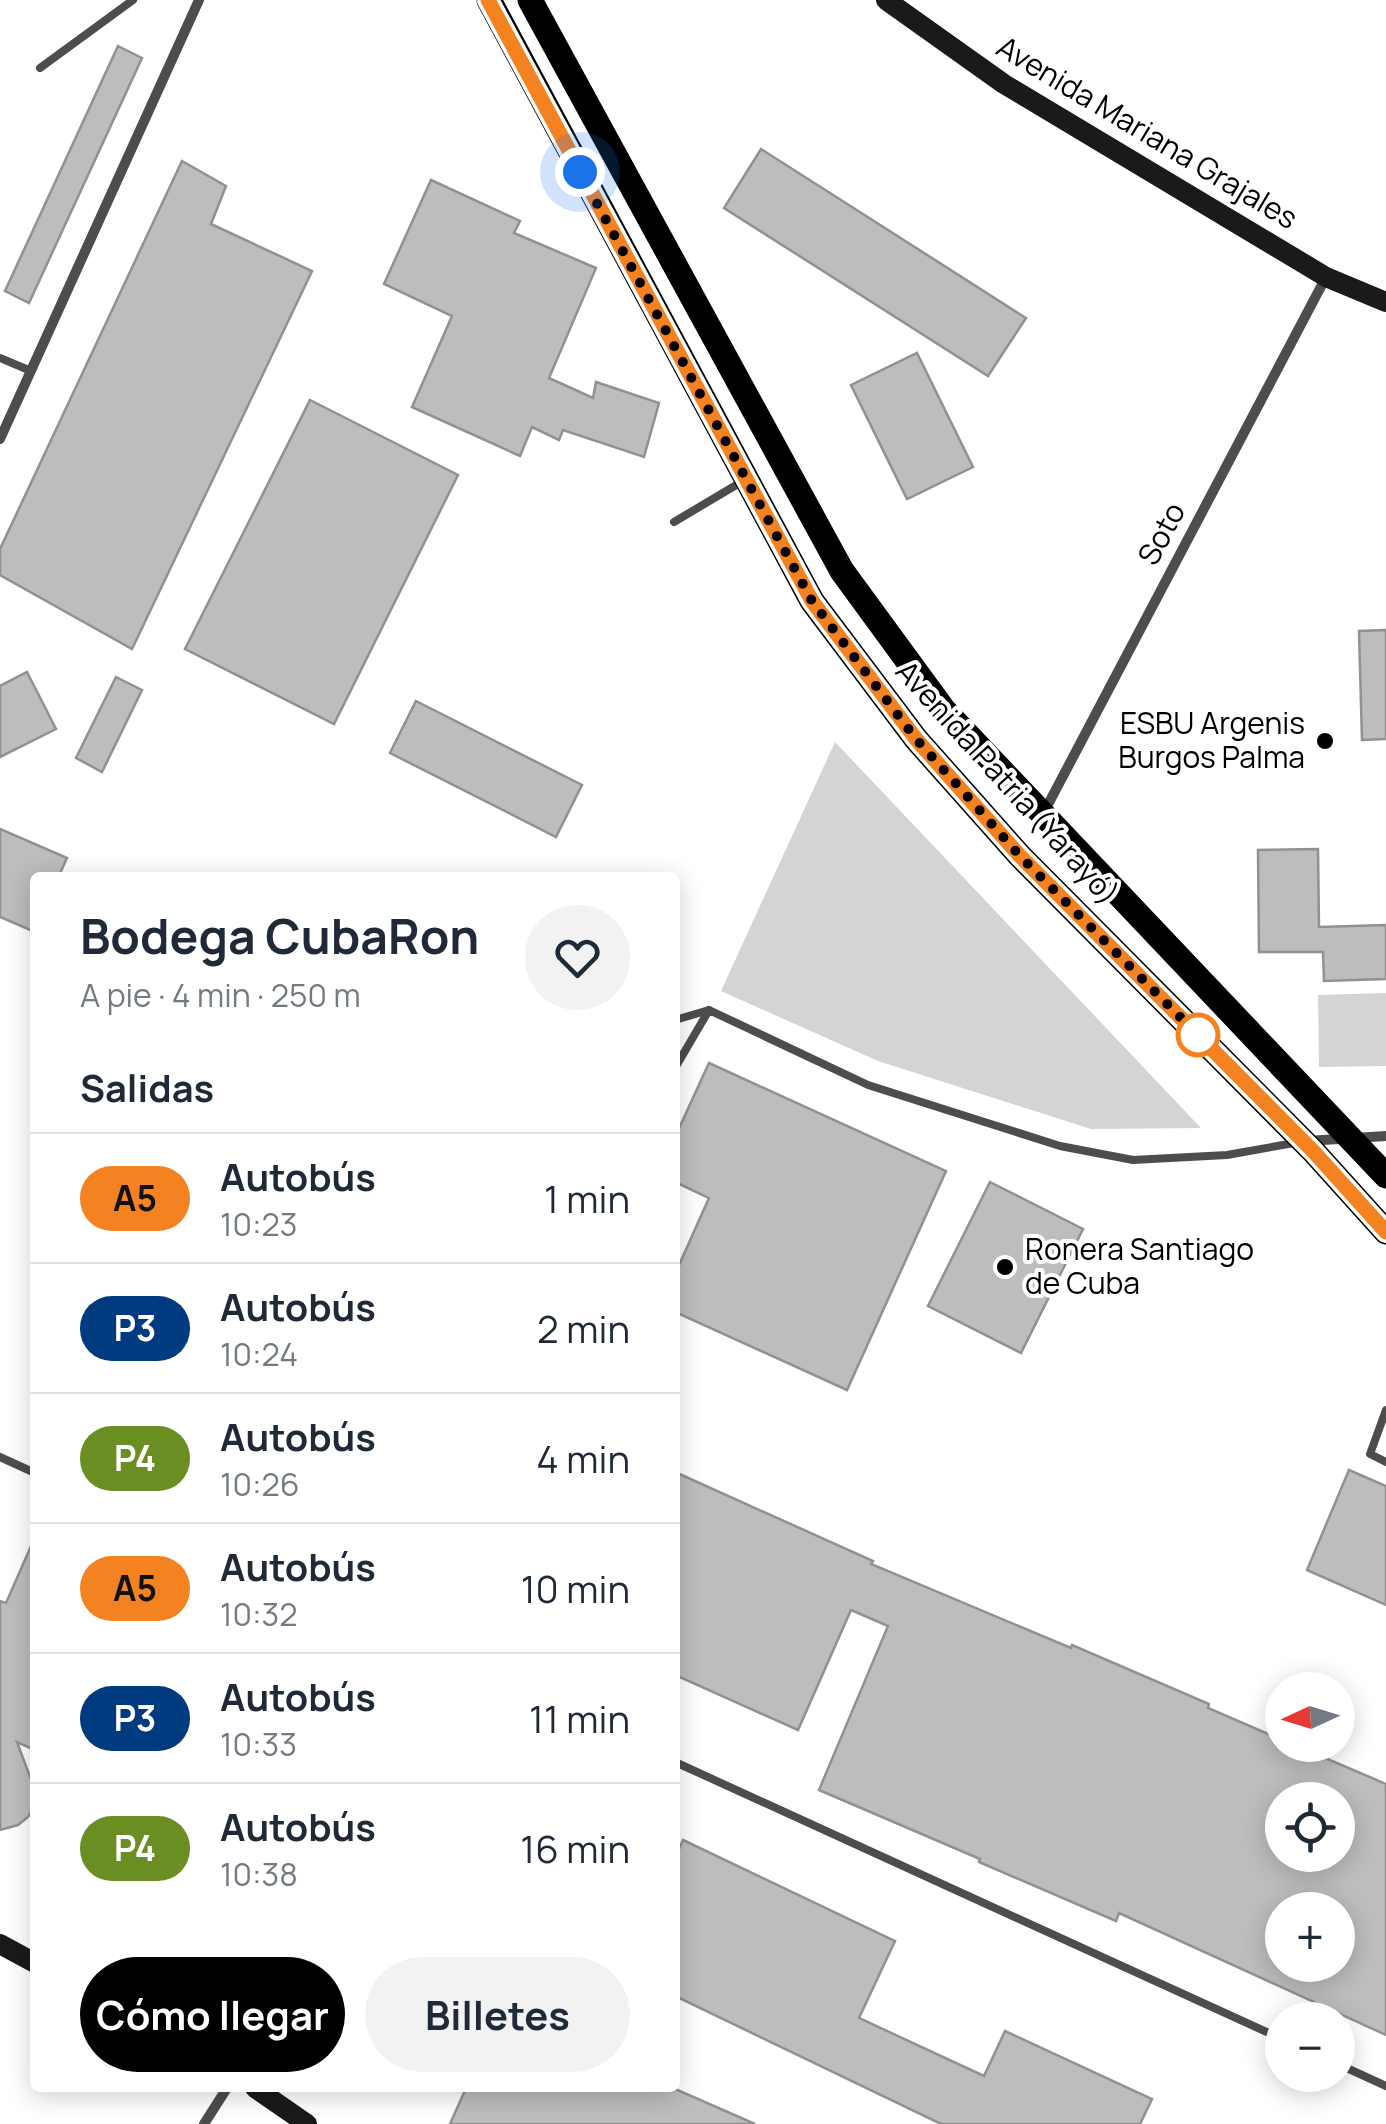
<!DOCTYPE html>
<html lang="es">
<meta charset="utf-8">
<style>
:root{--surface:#fff;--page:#f2f2f3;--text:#1f2937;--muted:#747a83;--line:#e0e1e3;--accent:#000}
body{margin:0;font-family:Manrope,sans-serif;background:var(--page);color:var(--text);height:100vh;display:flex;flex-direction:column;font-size:38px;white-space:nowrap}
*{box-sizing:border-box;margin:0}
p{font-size:32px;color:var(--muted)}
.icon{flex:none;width:55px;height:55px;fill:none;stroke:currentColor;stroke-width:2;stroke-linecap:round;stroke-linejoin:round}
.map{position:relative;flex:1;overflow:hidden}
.sheet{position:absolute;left:30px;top:872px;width:650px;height:1220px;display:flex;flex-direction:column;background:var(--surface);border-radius:10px;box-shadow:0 5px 25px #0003}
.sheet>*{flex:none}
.badge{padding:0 20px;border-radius:32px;font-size:35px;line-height:65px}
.needle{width:65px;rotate:266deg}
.buttons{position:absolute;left:1265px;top:1672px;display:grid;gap:20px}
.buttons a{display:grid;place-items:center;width:90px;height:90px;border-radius:50%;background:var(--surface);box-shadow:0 5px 25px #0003;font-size:50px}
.you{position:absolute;width:50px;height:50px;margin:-25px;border:8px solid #fff;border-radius:50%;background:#1a73e8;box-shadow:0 0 0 15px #1a73e833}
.map>.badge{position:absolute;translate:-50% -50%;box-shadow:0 0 0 5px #fff}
h2{padding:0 50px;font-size:38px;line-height:90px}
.round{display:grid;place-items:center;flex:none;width:105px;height:105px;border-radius:52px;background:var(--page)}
.head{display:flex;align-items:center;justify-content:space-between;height:170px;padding:0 50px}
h1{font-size:48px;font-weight:700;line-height:75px}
.primary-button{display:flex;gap:20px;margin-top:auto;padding:20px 50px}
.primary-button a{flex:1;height:115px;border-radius:60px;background:var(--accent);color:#fff;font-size:40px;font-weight:700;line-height:115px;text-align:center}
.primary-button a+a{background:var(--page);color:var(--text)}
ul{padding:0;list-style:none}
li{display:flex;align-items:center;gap:30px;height:130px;padding:0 50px;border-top:2px solid var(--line)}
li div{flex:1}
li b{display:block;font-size:38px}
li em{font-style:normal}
li .badge{min-width:110px;font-weight:700;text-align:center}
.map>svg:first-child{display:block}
</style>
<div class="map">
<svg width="1386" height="2124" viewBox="0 0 1386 2124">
<rect width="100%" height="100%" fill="#fff"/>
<g fill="#d4d4d4">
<polygon points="835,742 1201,1128 1091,1129 878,1061 721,991"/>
<polygon points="1386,993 1386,1066 1319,1067 1318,995"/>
</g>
<g fill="#bdbdbd" stroke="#919191" stroke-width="2.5" fill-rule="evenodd">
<polygon points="118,46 142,58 29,303 5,291"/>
<polygon points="761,149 1026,318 988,376 724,208"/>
<polygon points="182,161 226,186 211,224 312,271 132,649 0,575 0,549"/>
<polygon points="431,180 520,221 514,233 596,268 549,378 593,398 596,382 659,403 644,457 563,430 559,440 532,427 520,456 412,407 452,316 384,284"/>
<polygon points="917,353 973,467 907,499 851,385"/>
<polygon points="310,400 458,475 334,724 185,649"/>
<polygon points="1386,630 1386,739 1362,740 1359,631"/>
<polygon points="27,672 56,729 0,757 0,686"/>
<polygon points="116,677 142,690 102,772 76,758"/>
<polygon points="416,701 582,785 556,837 390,753"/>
<polygon points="0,829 67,858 58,878 35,878 35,932 0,917"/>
<polygon points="1318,849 1319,927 1386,925 1386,979 1324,981 1323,952 1259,952 1258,850"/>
<polygon points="709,1063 946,1171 847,1390 675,1312 675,1274 709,1198 675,1182 675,1137"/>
<polygon points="990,1182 1083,1229 1021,1353 928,1306"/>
<polygon points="1349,1470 1386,1486 1386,1605 1307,1570"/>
<path d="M675,1472L873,1561L871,1564L1071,1648L1072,1645L1209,1704L1208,1708L1282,1740V1745H1295L1386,1784V2035L1119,1913L1116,1921L979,1862L980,1859L819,1790L888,1626L851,1610L798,1730L675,1675ZM1282,1800H1338V1855H1282ZM1282,1910H1338V1965H1282Z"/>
<polygon points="35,1537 35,1750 17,1742 35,1790 35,1805 28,1817 18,1825 0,1830 0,1601 6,1603"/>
<polygon points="683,1840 895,1941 859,2018 984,2076 1005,2031 1152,2099 1140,2124 941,2124 675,1996 675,1858"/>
<polygon points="466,2088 673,2088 755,2124 450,2124"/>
</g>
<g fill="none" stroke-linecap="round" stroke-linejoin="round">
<g stroke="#4d4d4d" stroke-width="8">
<polyline points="40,68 133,0"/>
<polyline points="0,358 31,371"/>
<polyline points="674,522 743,481"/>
<polyline points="675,1020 709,1010"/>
<polyline points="675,1068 709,1010 868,1085 1060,1146 1133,1160 1227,1155 1294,1143"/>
<polyline points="1386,1410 1370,1454 1386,1462"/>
<polyline points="0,1457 35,1473"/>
<polyline points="675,1762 1282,2039"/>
<polyline points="1338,2064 1386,2086"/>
</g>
<g stroke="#4d4d4d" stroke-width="10">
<polyline points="0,439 199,0"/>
<polyline points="1043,814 1326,277"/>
<polyline points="1307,1141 1386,1136"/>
<polyline points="204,2124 227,2088"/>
</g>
<g stroke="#1a1a1a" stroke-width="20">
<polyline points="886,0 1004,84 1326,277 1386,302"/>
<polyline points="0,1944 35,1963"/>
<polyline points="255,2088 307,2124"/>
</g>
<g stroke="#000" stroke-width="25">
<polyline points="489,0 812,601 916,739 1020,856 1313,1151 1386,1232"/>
<polyline points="530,0 842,571 943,709 1386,1176"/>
</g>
</g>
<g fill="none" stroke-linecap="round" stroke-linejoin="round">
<g stroke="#fff" stroke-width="22">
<polyline id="line" points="488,0 812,601 916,739 1020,856 1313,1151 1386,1232"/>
</g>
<use href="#line" stroke="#f58220" stroke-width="15"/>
<polyline stroke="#000" stroke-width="10" stroke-dasharray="0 18" points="580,172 812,601 916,739 968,797 1020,856 1198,1035"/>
</g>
<g fill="#000" stroke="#fff" stroke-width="4">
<circle cx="1325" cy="741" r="10"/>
<circle cx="1005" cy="1267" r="10"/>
</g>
<circle fill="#fff" stroke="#f58220" stroke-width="5" cx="1198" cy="1035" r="20"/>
<g text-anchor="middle" stroke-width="8" stroke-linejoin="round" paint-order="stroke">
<g font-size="30" fill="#000" stroke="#fff">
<text transform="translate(1147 133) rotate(31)" y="10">Avenida Mariana Grajales</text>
<text transform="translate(1162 534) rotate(-62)" y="10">Soto</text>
<text transform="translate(1007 783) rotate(48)" y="10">Avenida Patria (Yarayó)</text>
</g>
<g font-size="30" fill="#000" stroke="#fff" text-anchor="end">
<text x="1305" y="734">ESBU Argenis<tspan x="1305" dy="34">Burgos Palma</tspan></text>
<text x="1025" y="1260" text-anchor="start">Ronera Santiago<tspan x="1025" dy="34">de Cuba</tspan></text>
</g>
</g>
</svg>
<div class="buttons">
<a><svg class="needle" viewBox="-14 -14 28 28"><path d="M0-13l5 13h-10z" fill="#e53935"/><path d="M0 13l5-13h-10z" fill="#747a83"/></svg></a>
<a><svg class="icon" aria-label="locate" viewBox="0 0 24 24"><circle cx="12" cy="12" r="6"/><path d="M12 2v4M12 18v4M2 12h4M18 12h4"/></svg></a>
<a>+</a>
<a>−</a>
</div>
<div class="you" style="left:580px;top:172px"></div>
<section class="sheet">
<div class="head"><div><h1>Bodega CubaRon</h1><p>A pie · 4 min · 250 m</p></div><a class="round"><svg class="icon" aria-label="heart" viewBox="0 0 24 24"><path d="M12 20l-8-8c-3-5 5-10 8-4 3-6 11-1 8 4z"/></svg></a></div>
<h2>Salidas</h2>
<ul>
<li><span class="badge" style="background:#f58220;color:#111">A5</span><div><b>Autobús</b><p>10:23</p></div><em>1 min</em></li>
<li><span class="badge" style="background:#003b80;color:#fff">P3</span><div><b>Autobús</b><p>10:24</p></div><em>2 min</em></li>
<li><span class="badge" style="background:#6b8e23;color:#fff">P4</span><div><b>Autobús</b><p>10:26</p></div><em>4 min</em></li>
<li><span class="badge" style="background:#f58220;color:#111">A5</span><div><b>Autobús</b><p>10:32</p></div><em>10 min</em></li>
<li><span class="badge" style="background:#003b80;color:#fff">P3</span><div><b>Autobús</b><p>10:33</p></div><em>11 min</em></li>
<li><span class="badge" style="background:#6b8e23;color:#fff">P4</span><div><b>Autobús</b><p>10:38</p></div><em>16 min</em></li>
</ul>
<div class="primary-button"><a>Cómo llegar</a><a>Billetes</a></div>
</section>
</div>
